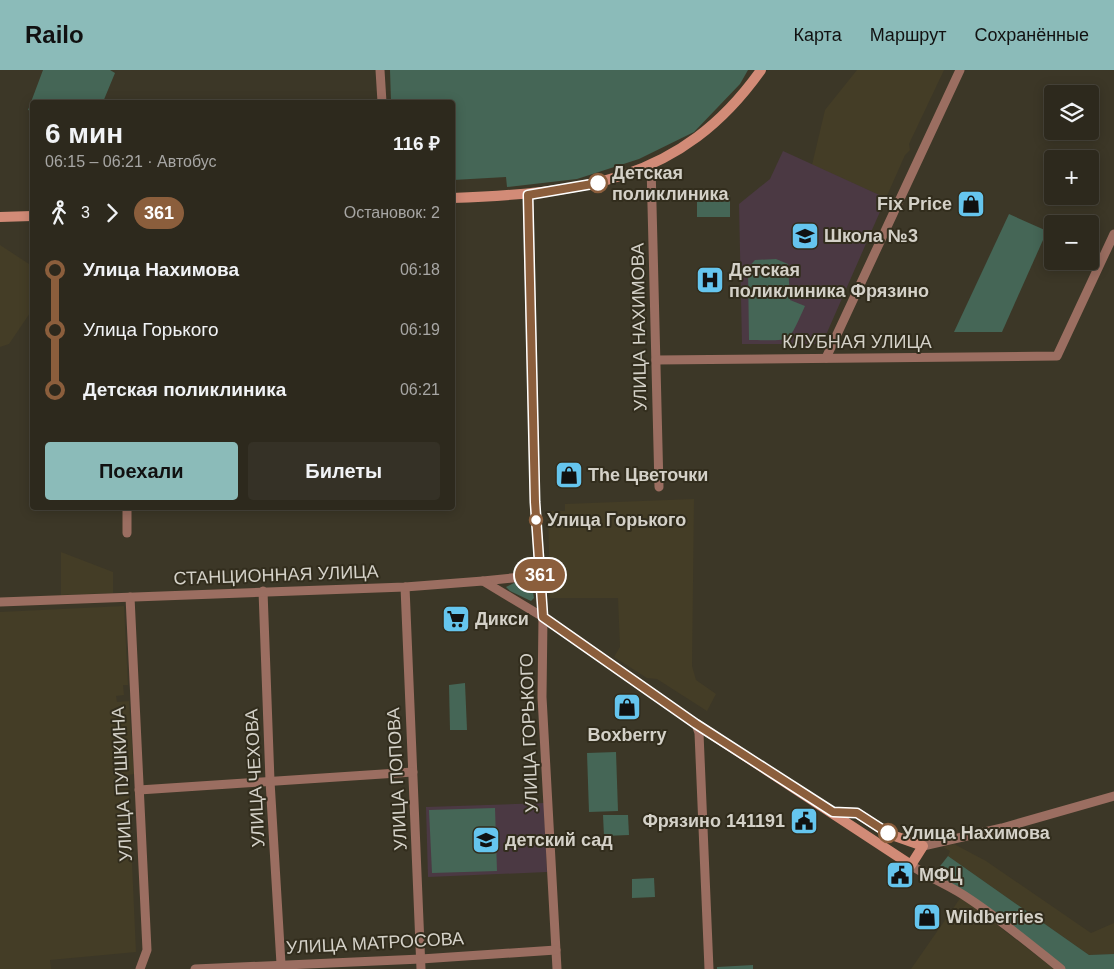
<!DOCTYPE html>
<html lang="ru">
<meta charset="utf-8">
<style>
:root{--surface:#2d291d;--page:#353126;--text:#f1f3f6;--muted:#a7a6a4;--line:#48453b;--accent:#8bbbb9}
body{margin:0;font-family:Arial,sans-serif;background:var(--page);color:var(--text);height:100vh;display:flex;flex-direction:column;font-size:19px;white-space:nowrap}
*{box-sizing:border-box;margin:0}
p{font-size:16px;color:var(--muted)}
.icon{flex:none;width:28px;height:28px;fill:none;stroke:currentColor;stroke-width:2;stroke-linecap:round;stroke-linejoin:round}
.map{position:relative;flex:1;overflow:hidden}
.drawer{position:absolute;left:30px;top:30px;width:425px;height:410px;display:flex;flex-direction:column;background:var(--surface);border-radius:5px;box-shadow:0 2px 12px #0003,0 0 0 1px var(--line)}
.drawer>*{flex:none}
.badge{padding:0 10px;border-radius:16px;font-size:18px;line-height:32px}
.controls{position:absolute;left:1044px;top:15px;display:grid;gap:10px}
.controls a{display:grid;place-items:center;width:55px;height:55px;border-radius:5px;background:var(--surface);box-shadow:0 2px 12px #0003,0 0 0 1px var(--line);font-size:25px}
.map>.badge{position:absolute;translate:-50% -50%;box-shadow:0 0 0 2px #fff}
.legs{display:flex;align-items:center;gap:8px;height:55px;padding:0 15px;font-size:16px}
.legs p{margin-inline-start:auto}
.head{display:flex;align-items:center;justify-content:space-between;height:85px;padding:0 15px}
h1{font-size:28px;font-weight:600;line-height:38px}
.primary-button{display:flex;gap:10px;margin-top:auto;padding:10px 15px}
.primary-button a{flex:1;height:58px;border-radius:5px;background:var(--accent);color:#111;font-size:20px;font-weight:600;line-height:58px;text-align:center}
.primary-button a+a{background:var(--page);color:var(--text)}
ul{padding:0 15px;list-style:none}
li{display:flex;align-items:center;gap:18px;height:60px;font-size:19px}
li i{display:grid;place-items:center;width:8px;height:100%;margin:0 6px;background:currentColor}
li i::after{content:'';width:12px;height:12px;margin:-6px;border:4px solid;border-radius:50%;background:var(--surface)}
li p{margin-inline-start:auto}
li:first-child i{background:linear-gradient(#0000 50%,currentColor 0)}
li:last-child i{background:linear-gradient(currentColor 50%,#0000 0)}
header{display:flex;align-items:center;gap:30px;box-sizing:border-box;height:70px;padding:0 25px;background:var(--accent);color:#111}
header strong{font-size:24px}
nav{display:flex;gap:28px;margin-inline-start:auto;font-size:18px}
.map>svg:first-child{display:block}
</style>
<header>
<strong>Railo</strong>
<nav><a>Карта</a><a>Маршрут</a><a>Сохранённые</a></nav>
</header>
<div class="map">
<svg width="1114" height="899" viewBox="0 0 1114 899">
<rect width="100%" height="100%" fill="#3c3727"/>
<g fill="#443d26">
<polygon points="857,0 944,0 909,74 910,80 905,85 886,128 812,95 825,40"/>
<polygon points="0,175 32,196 32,240 9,274 0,277"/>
<polygon points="694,429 692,596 696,610 716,624 707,641 657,609 647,608 614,587 620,577 618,528 550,528 548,441 565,441 565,434"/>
<polygon points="61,482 113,502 113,523 61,525"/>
<polygon points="124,536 128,615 123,615 124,625 116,626 117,632 129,631 134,704 128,705 136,882 50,890 51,899 0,899 0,542"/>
<polygon points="954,774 986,791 1091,863 1114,853 1114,884 1089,885 948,786 950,781 943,777"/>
<polygon points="961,827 1054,899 911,899"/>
</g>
<g fill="#4b3943">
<polygon points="783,81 886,128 822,274 742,274 739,134 770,109"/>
<polygon points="544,733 547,802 428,807 426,737"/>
</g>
<g fill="#456656">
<polygon points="43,0 110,0 115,3 103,32 32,32 32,41 28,40"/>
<polygon points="390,0 748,0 740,14 694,62 639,89 577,109 507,117 506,107 453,110 452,32 391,32"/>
<rect x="697" y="125" width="33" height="22"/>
<polygon points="1009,144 1047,161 1002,262 954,262"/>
<path d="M776,189L788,194L790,230L805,236C787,276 792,270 749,270L748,198L755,190Z"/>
<polygon points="520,510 531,511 534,528 531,531 510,521 506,517"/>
<polygon points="465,613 467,660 450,660 449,615"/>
<polygon points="616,682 618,741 589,742 587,683"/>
<polygon points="495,738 497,801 432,803 429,740"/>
<polygon points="603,745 628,745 629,765 604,766"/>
<polygon points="948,786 1089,885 1114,884 1114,899 1061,899 957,821 937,800"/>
<polygon points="654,808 655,827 632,828 632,809"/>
<polygon points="753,895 753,899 717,899 717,897"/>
</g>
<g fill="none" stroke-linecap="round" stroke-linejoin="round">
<g stroke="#9b6e61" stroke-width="9">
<polyline points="380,0 382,32"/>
<polyline points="651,95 659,417"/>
<polyline points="826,288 960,0"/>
<polyline points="656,290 1057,286 1114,164"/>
<polyline points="127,438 127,463"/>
<polyline points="483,511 540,505"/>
<polyline points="405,517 421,899"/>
<polyline points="263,521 270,711 281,894"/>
<polyline points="130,527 147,880 140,899"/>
<polyline points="0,532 405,517 483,511 543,547 542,627 557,899"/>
<polyline points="696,654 699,663 709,899"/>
<polyline points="139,720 413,702"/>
<polyline points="923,776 1002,758 1114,726"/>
<path d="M911,795C929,808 949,815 968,828C1000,849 1031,875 1061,899"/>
<polyline points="195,899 421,889 556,880"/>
</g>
<g stroke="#d28b77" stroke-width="10">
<polyline points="528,125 535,432 543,547 696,654 911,795 923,776 889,764 857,743 833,742"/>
<path d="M452,128C581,123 681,113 761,0"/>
<polyline points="0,147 32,146"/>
</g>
</g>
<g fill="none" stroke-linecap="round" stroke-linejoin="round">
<g stroke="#fff" stroke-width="11">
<polyline id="line-1" points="598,113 528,125 535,432 543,547 696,654 833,742 857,743 888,763"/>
</g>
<use href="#line-1" stroke="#8b5e3c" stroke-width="8"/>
</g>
<defs>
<g id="shop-square" transform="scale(1.4375)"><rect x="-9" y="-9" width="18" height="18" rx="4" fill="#65c5ee" stroke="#322d1d"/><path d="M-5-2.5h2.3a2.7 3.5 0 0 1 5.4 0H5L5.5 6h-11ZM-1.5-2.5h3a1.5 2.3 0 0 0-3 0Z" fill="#111"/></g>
<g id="school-square" transform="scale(1.4375)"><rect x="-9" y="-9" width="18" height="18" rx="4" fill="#65c5ee" stroke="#322d1d"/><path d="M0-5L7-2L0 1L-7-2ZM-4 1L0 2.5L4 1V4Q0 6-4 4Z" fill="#111"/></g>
<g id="hospital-square" transform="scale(1.4375)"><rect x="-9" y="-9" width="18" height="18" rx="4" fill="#65c5ee" stroke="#322d1d"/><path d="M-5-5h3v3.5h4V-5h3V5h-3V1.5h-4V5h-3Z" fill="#111"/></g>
<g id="supermarket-square" transform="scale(1.4375)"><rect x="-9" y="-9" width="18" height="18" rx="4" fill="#65c5ee" stroke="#322d1d"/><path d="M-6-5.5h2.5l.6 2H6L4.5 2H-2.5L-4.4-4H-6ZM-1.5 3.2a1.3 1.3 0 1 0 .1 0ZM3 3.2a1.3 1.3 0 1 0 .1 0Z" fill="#111"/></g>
<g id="civic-square" transform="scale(1.4375)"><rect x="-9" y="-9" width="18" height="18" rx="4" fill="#65c5ee" stroke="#322d1d"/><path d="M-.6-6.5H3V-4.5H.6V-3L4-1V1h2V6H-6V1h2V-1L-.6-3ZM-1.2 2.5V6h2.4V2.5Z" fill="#111"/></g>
</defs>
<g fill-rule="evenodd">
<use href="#shop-square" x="971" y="134"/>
<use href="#school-square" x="805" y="166"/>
<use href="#hospital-square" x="710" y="210"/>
<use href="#shop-square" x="569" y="405"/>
<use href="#supermarket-square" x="456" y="549"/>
<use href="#shop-square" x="627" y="637"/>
<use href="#civic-square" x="804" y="751"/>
<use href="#school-square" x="486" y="770"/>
<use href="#civic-square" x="900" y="805"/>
<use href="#shop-square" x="927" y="847"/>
</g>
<g fill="#fff" stroke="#8b5e3c" stroke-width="2.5">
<circle cx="598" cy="113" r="9"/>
<circle cx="536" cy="450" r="6"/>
<circle cx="888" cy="763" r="9"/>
</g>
<g text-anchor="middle" stroke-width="4" stroke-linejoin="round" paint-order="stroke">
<g font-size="18" font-weight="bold" fill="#d4d1c8" stroke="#322d1d" text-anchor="start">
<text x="612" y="109">Детская<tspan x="612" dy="21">поликлиника</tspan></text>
<text x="547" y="456">Улица Горького</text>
<text x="902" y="769">Улица Нахимова</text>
</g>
<g font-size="18" font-weight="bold" fill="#d4d1c8" stroke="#322d1d" text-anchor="start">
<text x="952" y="140" text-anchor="end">Fix Price</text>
<text x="824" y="172">Школа №3</text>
<text x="729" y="206">Детская<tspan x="729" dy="21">поликлиника Фрязино</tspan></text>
<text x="588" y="411">The Цветочки</text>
<text x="475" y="555">Дикси</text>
<text x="627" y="671" text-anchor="middle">Boxberry</text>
<text x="785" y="757" text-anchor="end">Фрязино 141191</text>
<text x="505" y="776">детский сад</text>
<text x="919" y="811">МФЦ</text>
<text x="946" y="853">Wildberriеs</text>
</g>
<g font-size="18" fill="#d4d1c8" stroke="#322d1d">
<text transform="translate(639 257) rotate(-91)" y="6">УЛИЦА НАХИМОВА</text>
<text x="857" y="278">КЛУБНАЯ УЛИЦА</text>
<text transform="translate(276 505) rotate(-2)" y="6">СТАНЦИОННАЯ УЛИЦА</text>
<text transform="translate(529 663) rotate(-92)" y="6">УЛИЦА ГОРЬКОГО</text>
<text transform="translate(255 708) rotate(-93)" y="6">УЛИЦА ЧЕХОВА</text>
<text transform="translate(397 709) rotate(-93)" y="6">УЛИЦА ПОПОВА</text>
<text transform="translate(122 714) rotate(-93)" y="6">УЛИЦА ПУШКИНА</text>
<text transform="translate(375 873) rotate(-3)" y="6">УЛИЦА МАТРОСОВА</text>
</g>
</g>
</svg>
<div class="controls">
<a><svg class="icon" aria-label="layers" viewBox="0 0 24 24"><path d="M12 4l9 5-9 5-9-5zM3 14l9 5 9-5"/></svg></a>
<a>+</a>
<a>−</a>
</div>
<b class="badge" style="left:540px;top:505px;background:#8b5e3c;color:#fff">361</b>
<section class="drawer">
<div class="head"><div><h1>6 мин</h1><p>06:15 – 06:21 · Автобус</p></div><b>116 ₽</b></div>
<div class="legs"><svg class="icon" aria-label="walk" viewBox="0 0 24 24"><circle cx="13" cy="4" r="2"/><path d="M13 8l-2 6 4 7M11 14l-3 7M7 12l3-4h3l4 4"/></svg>3<svg class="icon" aria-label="forward" viewBox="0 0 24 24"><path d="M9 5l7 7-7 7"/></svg><b class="badge" style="background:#8b5e3c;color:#fff">361</b><p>Остановок: 2</p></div>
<ul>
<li><i style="color:#8b5e3c"></i><b>Улица Нахимова</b><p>06:18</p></li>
<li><i style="color:#8b5e3c"></i><span>Улица Горького</span><p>06:19</p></li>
<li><i style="color:#8b5e3c"></i><b>Детская поликлиника</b><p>06:21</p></li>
</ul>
<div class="primary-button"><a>Поехали</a><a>Билеты</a></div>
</section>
</div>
